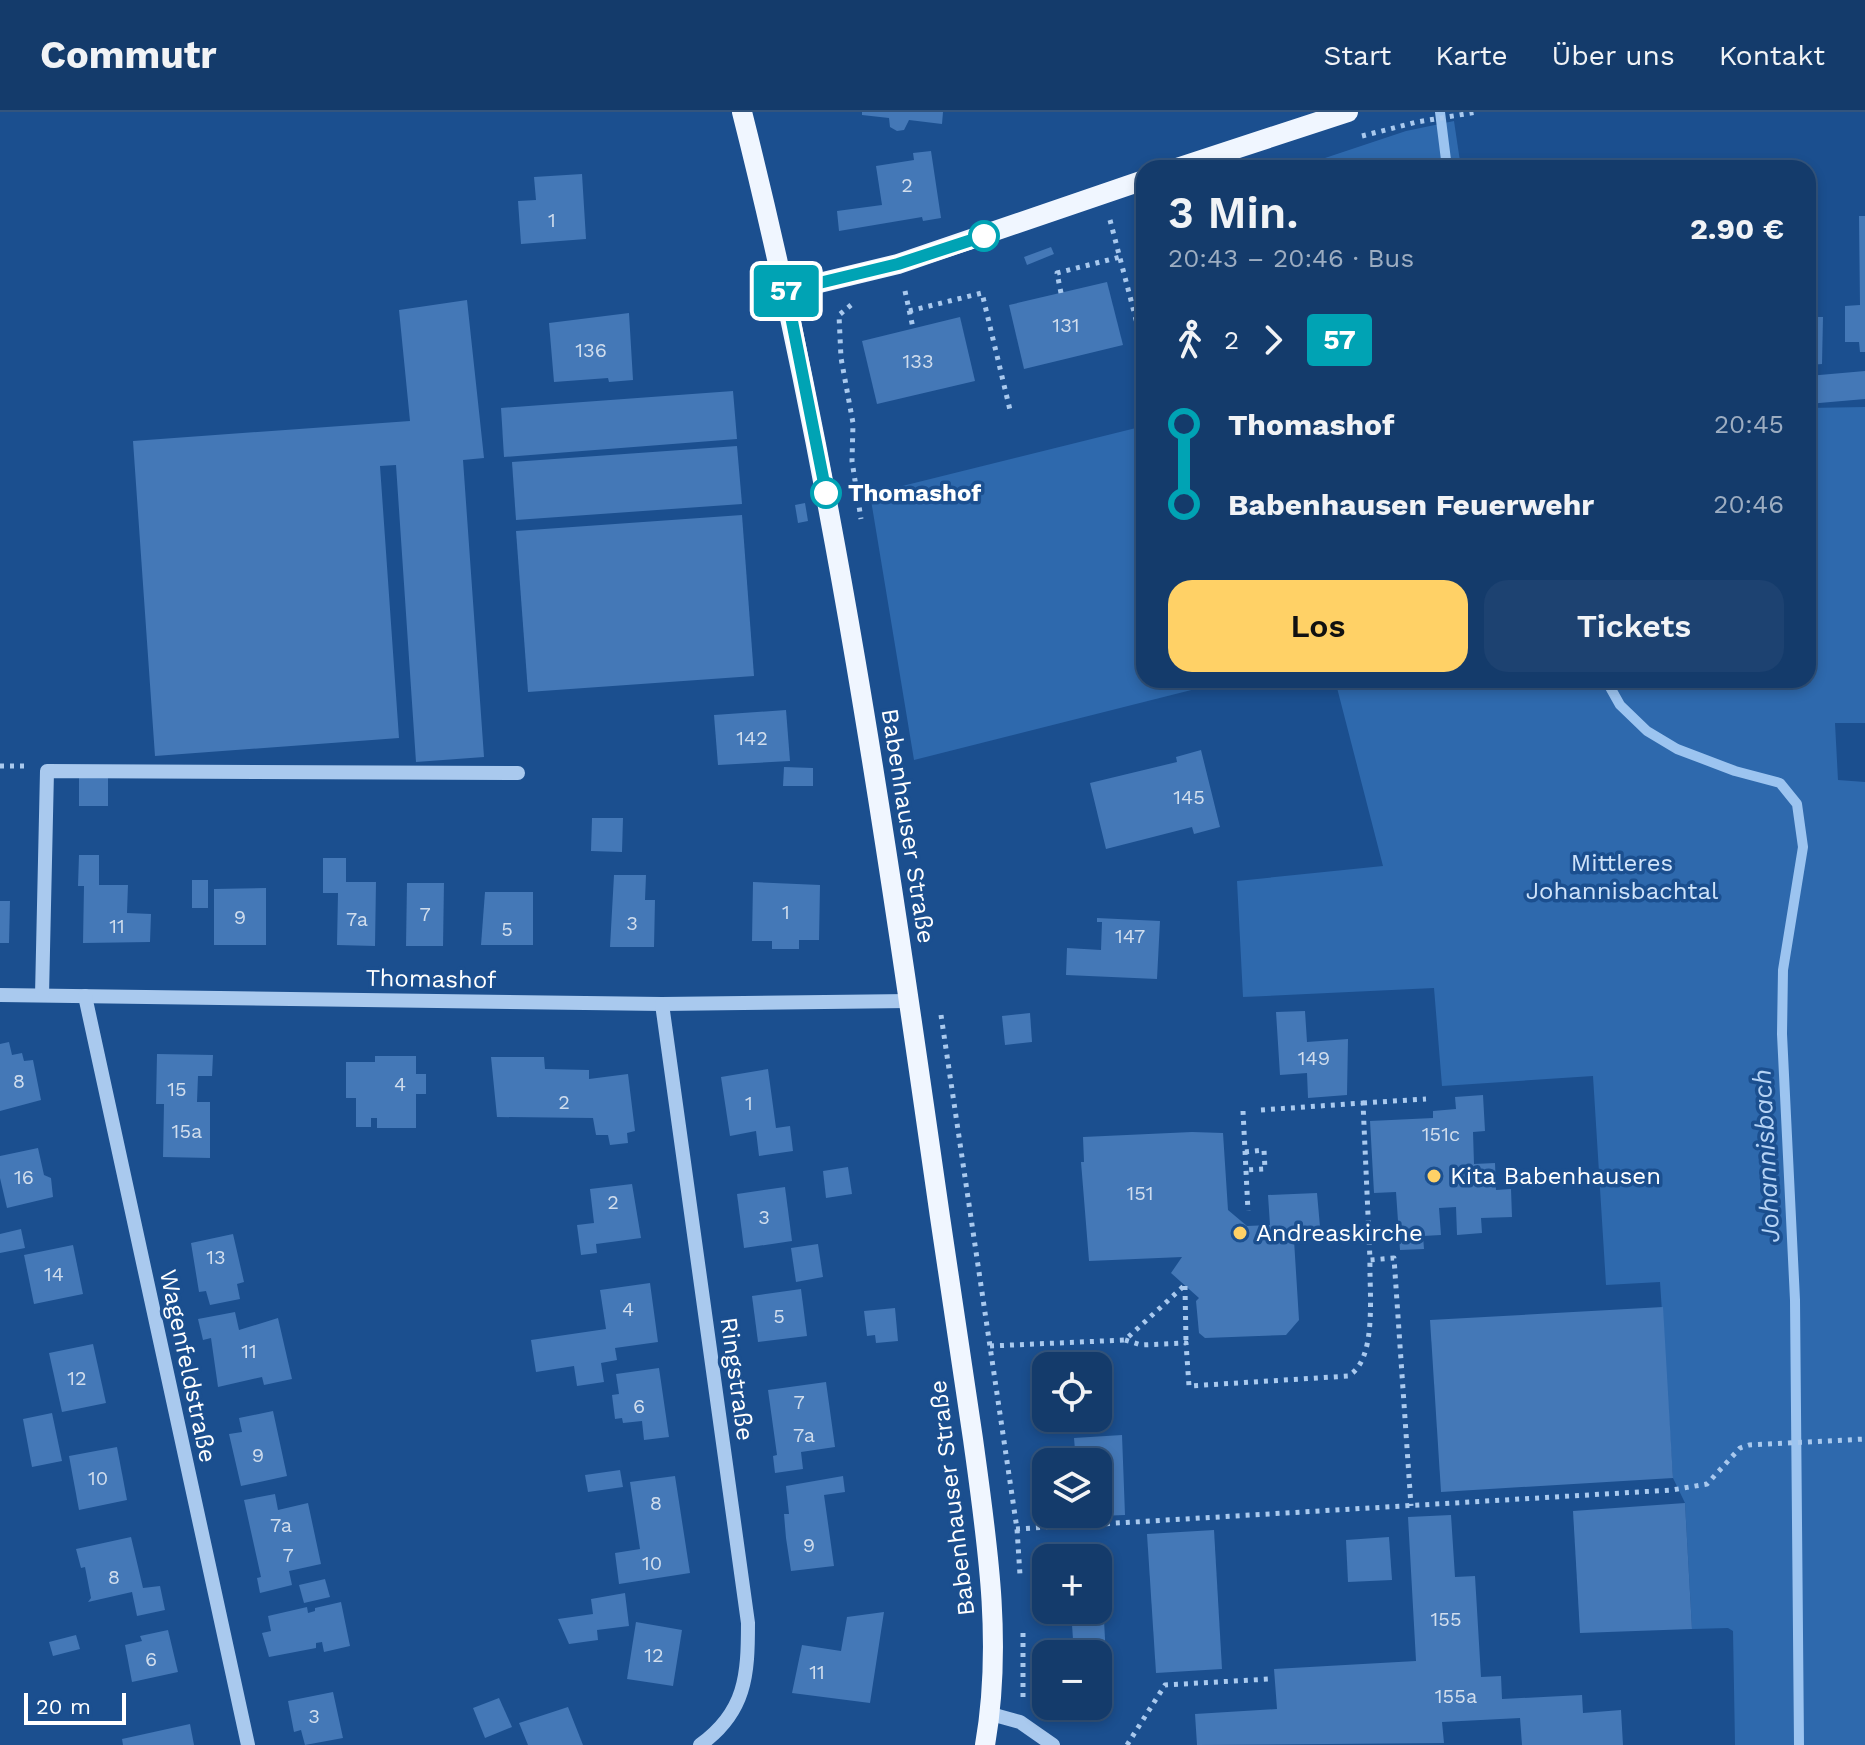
<!DOCTYPE html>
<html lang="de">
<meta charset="utf-8">
<style>
:root{--surface:#143b6b;--page:#1d4271;--text:#f1f3f6;--muted:#9dadc1;--line:#33557e;--accent:#ffd166}
body{margin:0;font-family:"Work Sans",sans-serif;background:var(--page);color:var(--text);height:100vh;display:flex;flex-direction:column;font-size:30px;white-space:nowrap}
*{box-sizing:border-box;margin:0}
p{font-size:26px;color:var(--muted)}
.icon{flex:none;width:44px;height:44px;fill:none;stroke:currentColor;stroke-width:2;stroke-linecap:round;stroke-linejoin:round}
.map{position:relative;flex:1;overflow:hidden}
.sheet{position:absolute;left:1136px;top:48px;width:680px;height:528px;display:flex;flex-direction:column;background:var(--surface);border-radius:24px;box-shadow:0 4px 12px #0003,0 0 0 2px var(--line)}
.sheet>*{flex:none}
.badge{padding:0 16px;border-radius:6px;font-size:28px;line-height:52px}
.fabs{position:absolute;left:1032px;top:1240px;display:grid;gap:16px}
.fabs a{display:grid;place-items:center;width:80px;height:80px;border-radius:16px;background:var(--surface);box-shadow:0 4px 12px #0003,0 0 0 2px var(--line);font-size:40px}
.scale{position:absolute;left:24px;bottom:20px;width:102px;box-sizing:border-box;padding-left:8px;border:4px solid #fff;border-top:0;font-size:22px;line-height:28px;white-space:nowrap;color:#fff;-webkit-text-stroke:6px #1b4f8f;paint-order:stroke}
.map>.badge{position:absolute;translate:-50% -50%;box-shadow:0 0 0 4px #fff}
.legs{display:flex;align-items:center;gap:12px;height:88px;padding:0 32px;font-size:26px}
.legs p{margin-inline-start:auto}
.overview{display:flex;align-items:center;justify-content:space-between;height:136px;padding:0 32px}
h1{font-size:44px;font-weight:600;line-height:60px}
.cta{display:flex;gap:16px;margin-top:auto;padding:16px 32px}
.cta a{flex:1;height:92px;border-radius:24px;background:var(--accent);color:#111;font-size:32px;font-weight:600;line-height:92px;text-align:center}
.cta a+a{background:var(--page);color:var(--text)}
ul{padding:0 32px;list-style:none}
li{display:flex;align-items:center;gap:28px;height:80px;font-size:30px}
li i{display:grid;place-items:center;width:12px;height:100%;margin:0 10px;background:currentColor}
li i::after{content:'';width:20px;height:20px;margin:-10px;border:6px solid;border-radius:50%;background:var(--surface)}
li p{margin-inline-start:auto}
li:first-child i{background:linear-gradient(#0000 50%,currentColor 0)}
li:last-child i{background:linear-gradient(currentColor 50%,#0000 0)}
header{display:flex;align-items:center;gap:48px;box-sizing:border-box;height:112px;padding:0 40px;background:var(--surface);border-bottom:2px solid var(--line)}
header strong{font-size:38px}
nav{display:flex;gap:44px;margin-inline-start:auto;font-size:28px}
.map>svg:first-child{display:block}
</style>
<header>
<strong>Commutr</strong>
<nav><a>Start</a><a>Karte</a><a>Über uns</a><a>Kontakt</a></nav>
</header>
<div class="map">
<svg width="1865" height="1633" viewBox="0 0 1865 1633">
<rect width="100%" height="100%" fill="#1b4f8f"/>
<g fill="#2e69ad">
<polygon points="1454,9 1461,56 1314,56 1313,50 1406,19"/>
<polygon points="1865,295 1865,611 1835,611 1838,668 1865,670 1865,1633 1735,1633 1733,1519 1728,1516 1692,1517 1685,1391 1673,1366 1660,1170 1606,1173 1593,964 1442,974 1434,876 1243,885 1237,769 1383,754 1335,568 1808,568 1808,296"/>
<polygon points="1144,314 1144,568 1231,568 914,648 870,382"/>
</g>
<g fill="none" stroke-linecap="round" stroke-linejoin="round">
<g stroke="#9cc4f0" stroke-width="10">
<polyline points="1440,0 1447,56"/>
<polyline points="1606,568 1620,593 1647,619 1677,637 1735,659 1780,671 1797,692 1803,735 1783,858 1782,922 1795,1188 1799,1633"/>
</g>
</g>
<g fill="#4478b7">
<polygon points="862,0 943,0 942,12 909,8 904,18 897,19 890,15 889,6 862,3"/>
<polygon points="931,39 941,106 923,109 922,105 839,119 837,99 882,93 876,54 914,48 913,41"/>
<polygon points="582,62 586,127 521,132 518,89 536,88 534,65"/>
<polygon points="1859,104 1865,104 1865,240 1860,240 1859,230 1845,230 1845,194 1860,193"/>
<polygon points="1051,135 1054,142 1027,153 1024,145"/>
<polygon points="1107,170 1123,233 1024,257 1009,193"/>
<polygon points="467,188 484,346 463,348 484,645 416,650 396,353 380,354 399,626 155,644 133,329 410,309 399,198"/>
<polygon points="629,201 633,268 609,270 608,266 554,270 549,211"/>
<polygon points="960,205 975,269 877,292 862,229"/>
<polygon points="1808,205 1823,205 1822,252 1808,253"/>
<polygon points="1865,259 1865,287 1808,292 1808,264"/>
<polygon points="733,279 737,327 504,345 501,296"/>
<polygon points="737,334 742,392 516,408 512,350"/>
<polygon points="805,391 808,409 798,411 795,393"/>
<polygon points="742,403 754,564 528,580 516,419"/>
<polygon points="786,598 790,649 718,653 714,603"/>
<polygon points="1201,638 1220,715 1194,722 1192,715 1106,737 1090,671 1177,650 1176,645"/>
<polygon points="784,655 813,656 813,674 783,674"/>
<rect x="79" y="663" width="29" height="31"/>
<polygon points="592,706 623,706 622,740 591,739"/>
<polygon points="79,743 99,743 99,773 128,773 127,801 151,802 150,830 83,831 84,774 78,774"/>
<polygon points="323,746 346,746 346,770 376,770 375,834 337,833 338,781 323,781"/>
<polygon points="614,763 646,763 645,788 655,788 654,835 610,835"/>
<rect x="192" y="768" width="16" height="28"/>
<polygon points="753,770 820,773 819,828 799,828 799,837 772,837 772,829 752,829"/>
<polygon points="407,771 444,771 443,834 406,834"/>
<polygon points="266,776 266,833 214,833 214,777"/>
<polygon points="485,780 533,780 533,833 481,833"/>
<polygon points="0,789 10,789 9,831 0,831"/>
<polygon points="1097,806 1160,809 1157,867 1066,863 1067,836 1101,838 1102,810 1097,810"/>
<polygon points="1305,899 1307,930 1348,927 1347,983 1308,986 1307,961 1280,963 1276,900"/>
<polygon points="1030,901 1032,930 1005,933 1002,904"/>
<polygon points="9,930 12,943 22,941 24,949 33,948 41,988 0,999 0,932"/>
<polygon points="157,942 213,943 212,964 198,964 197,990 210,990 210,1046 163,1045 164,992 156,992"/>
<polygon points="375,944 416,944 416,962 426,962 426,982 416,982 416,1016 377,1016 377,1006 371,1006 371,1015 356,1015 356,986 346,986 346,950 375,950"/>
<polygon points="491,945 544,945 545,957 589,958 589,967 628,962 635,1019 627,1021 628,1031 610,1033 608,1023 596,1023 593,1006 497,1005"/>
<polygon points="768,957 776,1016 790,1014 793,1039 759,1044 756,1019 730,1024 721,965"/>
<polygon points="1483,983 1485,1019 1473,1020 1474,1052 1495,1051 1496,1078 1511,1077 1512,1105 1481,1106 1482,1121 1457,1123 1456,1095 1439,1096 1441,1123 1423,1124 1424,1137 1400,1138 1396,1080 1374,1081 1370,1009 1433,1006 1433,999 1456,997 1455,985"/>
<polygon points="1192,1020 1223,1021 1228,1098 1247,1114 1270,1113 1268,1083 1317,1081 1321,1126 1294,1128 1299,1208 1286,1223 1205,1226 1199,1221 1196,1189 1199,1186 1171,1161 1182,1145 1089,1149 1081,1050 1084,1050 1083,1025"/>
<polygon points="38,1036 44,1063 51,1066 53,1085 7,1096 0,1066 0,1044"/>
<polygon points="848,1055 852,1082 826,1086 823,1059"/>
<polygon points="632,1072 641,1126 596,1132 597,1141 581,1143 577,1113 594,1111 590,1077"/>
<polygon points="785,1075 792,1129 744,1136 737,1082"/>
<polygon points="21,1117 25,1136 0,1141 0,1122"/>
<polygon points="233,1122 244,1170 237,1172 240,1187 210,1193 206,1179 199,1180 191,1131"/>
<polygon points="818,1132 823,1165 796,1170 791,1136"/>
<polygon points="73,1133 83,1182 34,1192 24,1143"/>
<polygon points="650,1171 658,1230 615,1236 617,1248 601,1251 604,1270 577,1274 574,1254 536,1260 531,1228 606,1217 600,1178"/>
<polygon points="801,1177 807,1224 758,1230 752,1184"/>
<polygon points="1663,1195 1673,1366 1441,1380 1430,1208"/>
<polygon points="895,1196 898,1229 876,1231 875,1223 867,1224 864,1199"/>
<polygon points="235,1200 239,1218 278,1206 292,1267 264,1273 262,1265 218,1275 211,1226 203,1228 198,1207"/>
<polygon points="93,1232 106,1291 62,1300 49,1241"/>
<polygon points="659,1256 669,1325 644,1328 642,1309 623,1311 622,1306 615,1307 612,1283 619,1282 616,1262"/>
<polygon points="826,1270 835,1335 801,1340 803,1357 775,1361 773,1344 777,1343 768,1278"/>
<polygon points="273,1299 287,1364 241,1374 229,1322 242,1320 239,1306"/>
<polygon points="52,1301 62,1349 32,1355 23,1307"/>
<polygon points="1122,1323 1125,1403 1098,1404 1098,1350 1076,1350 1074,1326"/>
<polygon points="117,1335 127,1388 79,1398 69,1344"/>
<polygon points="620,1358 623,1375 588,1380 585,1363"/>
<polygon points="675,1364 690,1461 619,1472 615,1441 640,1437 630,1370"/>
<polygon points="843,1364 845,1380 824,1383 834,1454 791,1459 786,1426 784,1402 789,1402 786,1374"/>
<polygon points="275,1382 278,1398 308,1391 321,1452 289,1459 292,1473 260,1481 257,1466 261,1465 244,1388"/>
<polygon points="1685,1391 1692,1517 1580,1521 1573,1399"/>
<polygon points="1451,1403 1455,1465 1475,1464 1481,1565 1501,1564 1502,1587 1582,1583 1583,1601 1621,1598 1623,1633 1522,1633 1520,1606 1442,1610 1444,1631 1197,1633 1195,1602 1277,1597 1274,1557 1416,1549 1408,1405"/>
<polygon points="1214,1418 1222,1557 1156,1561 1147,1422"/>
<polygon points="131,1425 143,1476 160,1474 165,1498 137,1504 132,1480 88,1490 91,1486 85,1455 81,1456 76,1437"/>
<polygon points="1389,1425 1392,1468 1348,1470 1346,1428"/>
<polygon points="325,1467 330,1485 304,1491 299,1473"/>
<polygon points="1098,1471 1102,1471 1107,1564 1098,1565 1098,1542 1074,1542 1071,1498 1098,1498"/>
<polygon points="625,1481 629,1514 597,1518 598,1528 569,1532 558,1507 593,1502 591,1487"/>
<polygon points="341,1490 350,1534 324,1540 322,1530 316,1531 316,1536 269,1545 262,1521 271,1519 268,1504 307,1495 308,1501 315,1499 315,1496"/>
<polygon points="884,1500 870,1591 792,1581 802,1533 841,1539 847,1505"/>
<polygon points="636,1510 682,1518 673,1574 627,1567"/>
<polygon points="168,1518 178,1560 132,1570 125,1533 142,1529 140,1524"/>
<polygon points="76,1523 80,1537 53,1544 49,1530"/>
<polygon points="333,1580 343,1626 305,1633 301,1618 294,1620 288,1589"/>
<polygon points="499,1586 512,1615 485,1626 473,1596"/>
<polygon points="568,1595 583,1633 528,1633 519,1611"/>
<polygon points="190,1612 194,1633 123,1633 122,1627"/>
</g>
<g fill="none" stroke-linecap="round" stroke-linejoin="round">
<g stroke="#a9c9ee" stroke-width="5" stroke-dasharray="4 6" stroke-linecap="butt">
<polyline points="1362,24 1417,10 1477,0"/>
<polyline points="1110,108 1144,238"/>
<polyline points="905,179 913,216"/>
<polyline points="1061,181 1057,161 1120,145"/>
<polyline points="1808,186 1812,179"/>
<polyline points="851,193 839,203 841,246 853,311 852,349 861,407"/>
<polyline points="909,199 982,181 1010,298"/>
<polyline points="0,654 27,654"/>
<polyline points="941,903 1017,1417 1020,1463"/>
<polyline points="1363,991 1426,987"/>
<polyline points="1261,998 1363,991 1370,1148 1394,1146 1411,1394"/>
<polyline points="1243,999 1248,1099"/>
<polyline points="1245,1040 1264,1038 1265,1057 1246,1058"/>
<polyline points="1185,1174 1186,1231"/>
<path d="M1125,1228L1141,1233L1186,1231L1189,1274L1348,1264C1378,1248 1369,1179 1370,1148"/>
<polyline points="990,1234 1125,1228 1185,1173"/>
<polyline points="1016,1417 1672,1378 1707,1372 1740,1336 1749,1333 1865,1327"/>
<polyline points="1023,1521 1023,1587"/>
<polyline points="1127,1633 1165,1573 1269,1567"/>
</g>
<g stroke="#a9c9ee" stroke-width="14">
<polyline points="0,883 662,892 909,889"/>
<polyline points="42,883 47,659 518,661"/>
<polyline points="85,884 248,1633"/>
<path d="M662,892L748,1511C748,1563 746,1600 700,1633"/>
<polyline points="991,1602 1020,1610 1053,1633"/>
</g>
<g stroke="#f0f6ff" stroke-width="20">
<path d="M742,0C834,363 887,734 940,1105C951,1179 962,1253 973,1327C987,1429 1003,1531 985,1633"/>
<polyline points="1177,56 1348,0"/>
<polyline points="786,179 898,152 1144,68"/>
</g>
</g>
<g fill="none" stroke-linecap="round" stroke-linejoin="round">
<g stroke="#fff" stroke-width="18">
<polyline id="line-1" points="826,381 786,179 898,152 984,124"/>
</g>
<use href="#line-1" stroke="#00a3b4" stroke-width="12"/>
</g>
<g fill="#fff" stroke="#00a3b4" stroke-width="4">
<circle cx="984" cy="124" r="14"/>
<circle cx="826" cy="381" r="14"/>
</g>
<g fill="#ffd166" stroke="#1b4f8f" stroke-width="3">
<circle cx="1434" cy="1064" r="8"/>
<circle cx="1240" cy="1121" r="8"/>
</g>
<g text-anchor="middle" stroke-width="7" stroke-linejoin="round" paint-order="stroke">
<g font-size="20" fill="#d0dded">
<text x="907" y="80">2</text>
<text x="552" y="115">1</text>
<text x="1066" y="220">131</text>
<text x="591" y="245">136</text>
<text x="918" y="256">133</text>
<text x="752" y="633">142</text>
<text x="1189" y="692">145</text>
<text x="786" y="807">1</text>
<text x="425" y="809">7</text>
<text x="240" y="812">9</text>
<text x="357" y="814">7a</text>
<text x="632" y="818">3</text>
<text x="117" y="821">11</text>
<text x="507" y="824">5</text>
<text x="1130" y="831">147</text>
<text x="1314" y="953">149</text>
<text x="19" y="976">8</text>
<text x="400" y="979">4</text>
<text x="177" y="984">15</text>
<text x="564" y="997">2</text>
<text x="749" y="998">1</text>
<text x="187" y="1026">15a</text>
<text x="1441" y="1029">151c</text>
<text x="24" y="1072">16</text>
<text x="1140" y="1088">151</text>
<text x="613" y="1097">2</text>
<text x="764" y="1112">3</text>
<text x="216" y="1152">13</text>
<text x="54" y="1169">14</text>
<text x="628" y="1204">4</text>
<text x="779" y="1211">5</text>
<text x="249" y="1246">11</text>
<text x="77" y="1273">12</text>
<text x="799" y="1297">7</text>
<text x="639" y="1301">6</text>
<text x="804" y="1330">7a</text>
<text x="258" y="1350">9</text>
<text x="98" y="1373">10</text>
<text x="656" y="1398">8</text>
<text x="281" y="1420">7a</text>
<text x="809" y="1440">9</text>
<text x="288" y="1450">7</text>
<text x="652" y="1458">10</text>
<text x="114" y="1472">8</text>
<text x="1446" y="1514">155</text>
<text x="654" y="1550">12</text>
<text x="151" y="1554">6</text>
<text x="817" y="1567">11</text>
<text x="1456" y="1591">155a</text>
<text x="314" y="1611">3</text>
</g>
<g font-size="24" font-weight="bold" fill="#fff" stroke="#1b4f8f" text-anchor="start">
<text x="848" y="389">Thomashof</text>
</g>
<g font-size="24" fill="#fff" stroke="#1b4f8f">
<text transform="translate(908 714) rotate(81)" y="8">Babenhauser Straße</text>
<text transform="translate(431 867) rotate(1)" y="8">Thomashof</text>
<text transform="translate(188 1254) rotate(78)" y="8">Wagenfeldstraße</text>
<text transform="translate(737 1267) rotate(82)" y="8">Ringstraße</text>
<text transform="translate(952 1386) rotate(-97)" y="8">Babenhauser Straße</text>
</g>
<g font-size="24" fill="#cfe3fa" stroke="#1b4f8f">
<text x="1622" y="759">Mittleres<tspan x="1622" dy="28">Johannisbachtal</tspan></text>
</g>
<g font-size="24" fill="#fff" stroke="#1b4f8f" text-anchor="start">
<text x="1450" y="1072">Kita Babenhausen</text>
<text x="1256" y="1129">Andreaskirche</text>
</g>
<g font-size="26" font-style="italic" fill="#b5d3f5" stroke="#1b4f8f">
<text transform="translate(1766 1044) rotate(-93)" y="9">Johannisbach</text>
</g>
</g>
</svg>
<div class="fabs">
<a><svg class="icon" aria-label="locate" viewBox="0 0 24 24"><circle cx="12" cy="12" r="6"/><path d="M12 2v4M12 18v4M2 12h4M18 12h4"/></svg></a>
<a><svg class="icon" aria-label="layers" viewBox="0 0 24 24"><path d="M12 4l9 5-9 5-9-5zM3 14l9 5 9-5"/></svg></a>
<a>+</a>
<a>−</a>
</div>
<div class="scale">20 m</div>
<b class="badge" style="left:786px;top:179px;background:#00a3b4;color:#fff">57</b>
<section class="sheet">
<div class="overview"><div><h1>3 Min.</h1><p>20:43 – 20:46 · Bus</p></div><b>2.90 €</b></div>
<div class="legs"><svg class="icon" aria-label="walk" viewBox="0 0 24 24"><circle cx="13" cy="4" r="2"/><path d="M13 8l-2 6 4 7M11 14l-3 7M7 12l3-4h3l4 4"/></svg>2<svg class="icon" aria-label="forward" viewBox="0 0 24 24"><path d="M9 5l7 7-7 7"/></svg><b class="badge" style="background:#00a3b4;color:#fff">57</b></div>
<ul>
<li><i style="color:#00a3b4"></i><b>Thomashof</b><p>20:45</p></li>
<li><i style="color:#00a3b4"></i><b>Babenhausen Feuerwehr</b><p>20:46</p></li>
</ul>
<div class="cta"><a>Los</a><a>Tickets</a></div>
</section>
</div>
